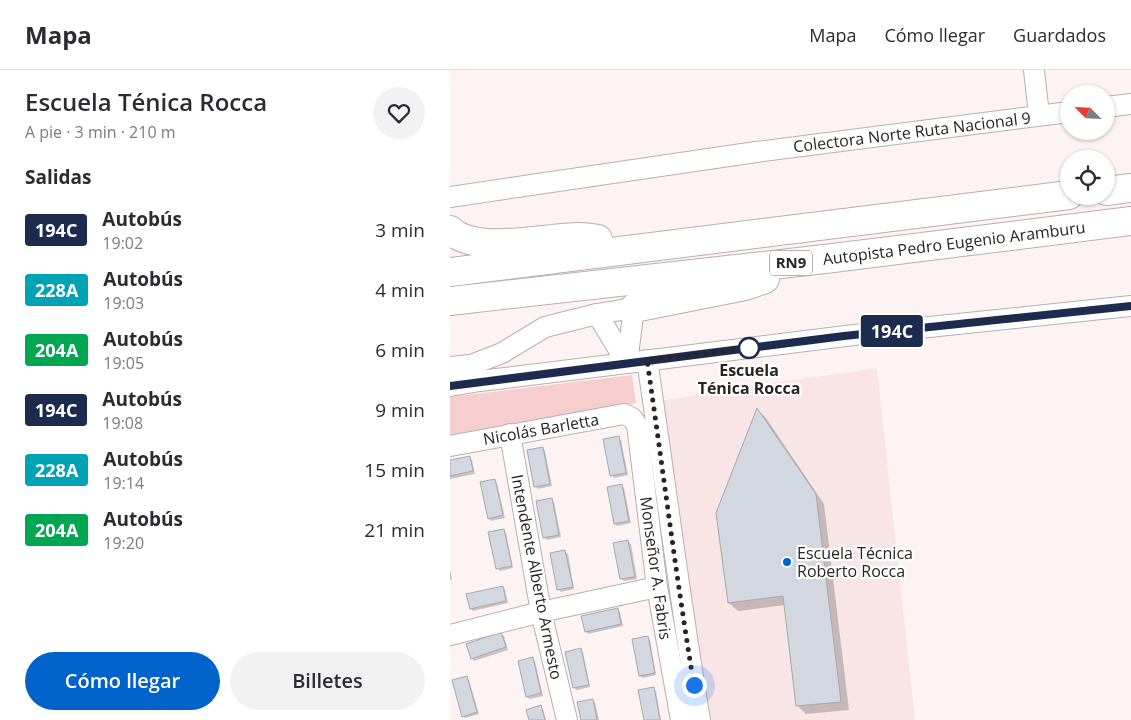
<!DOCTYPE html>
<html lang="es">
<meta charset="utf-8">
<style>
:root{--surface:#fff;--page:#f2f2f3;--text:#2b2b33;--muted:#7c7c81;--line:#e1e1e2;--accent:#0062cb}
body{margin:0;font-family:"Open Sans",sans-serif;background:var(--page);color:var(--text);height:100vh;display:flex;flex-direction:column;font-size:19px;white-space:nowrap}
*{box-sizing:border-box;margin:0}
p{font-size:16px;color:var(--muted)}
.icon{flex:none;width:28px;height:28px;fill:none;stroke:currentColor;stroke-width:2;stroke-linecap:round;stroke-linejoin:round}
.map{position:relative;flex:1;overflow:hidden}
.side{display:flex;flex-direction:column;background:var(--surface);width:450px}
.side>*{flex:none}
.badge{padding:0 10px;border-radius:4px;font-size:18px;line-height:32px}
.needle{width:32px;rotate:294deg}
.controls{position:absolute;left:610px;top:15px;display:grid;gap:10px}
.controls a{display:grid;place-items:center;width:55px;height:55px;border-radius:50%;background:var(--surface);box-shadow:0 1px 4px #0004;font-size:25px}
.you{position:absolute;width:25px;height:25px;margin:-12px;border:4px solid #fff;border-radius:50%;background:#1a73e8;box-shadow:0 0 0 8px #1a73e833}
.map>.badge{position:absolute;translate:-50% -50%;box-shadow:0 0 0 2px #fff}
h2{padding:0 25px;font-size:19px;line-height:45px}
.round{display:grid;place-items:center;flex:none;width:52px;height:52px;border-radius:26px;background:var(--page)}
.head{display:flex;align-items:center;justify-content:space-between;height:85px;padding:0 25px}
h1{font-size:24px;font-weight:600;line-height:38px}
.action{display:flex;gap:10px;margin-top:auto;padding:10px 25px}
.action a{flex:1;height:58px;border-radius:30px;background:var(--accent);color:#fff;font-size:20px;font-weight:600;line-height:58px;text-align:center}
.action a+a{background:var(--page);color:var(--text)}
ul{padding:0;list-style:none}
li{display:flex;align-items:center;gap:15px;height:60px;padding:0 25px}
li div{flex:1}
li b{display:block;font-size:19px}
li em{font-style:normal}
li .badge{min-width:55px;font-weight:700;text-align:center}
header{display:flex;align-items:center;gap:30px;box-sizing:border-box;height:70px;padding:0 25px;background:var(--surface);border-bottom:1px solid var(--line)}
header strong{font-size:24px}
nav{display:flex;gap:28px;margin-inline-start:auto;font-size:18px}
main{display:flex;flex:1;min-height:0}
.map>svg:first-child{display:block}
</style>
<header>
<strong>Mapa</strong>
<nav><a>Mapa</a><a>Cómo llegar</a><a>Guardados</a></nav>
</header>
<main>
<section class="side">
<div class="head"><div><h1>Escuela Ténica Rocca</h1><p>A pie · 3 min · 210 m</p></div><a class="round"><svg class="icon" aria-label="heart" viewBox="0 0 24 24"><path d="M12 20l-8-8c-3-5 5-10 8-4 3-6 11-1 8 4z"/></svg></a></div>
<h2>Salidas</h2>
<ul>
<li><span class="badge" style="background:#1d2b4f;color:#fff">194C</span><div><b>Autobús</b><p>19:02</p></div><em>3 min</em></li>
<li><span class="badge" style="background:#00a3b4;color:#fff">228A</span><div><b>Autobús</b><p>19:03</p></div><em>4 min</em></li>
<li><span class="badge" style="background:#00a651;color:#fff">204A</span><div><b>Autobús</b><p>19:05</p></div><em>6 min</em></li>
<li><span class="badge" style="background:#1d2b4f;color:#fff">194C</span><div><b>Autobús</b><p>19:08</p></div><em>9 min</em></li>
<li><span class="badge" style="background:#00a3b4;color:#fff">228A</span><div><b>Autobús</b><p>19:14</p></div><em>15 min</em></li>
<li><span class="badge" style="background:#00a651;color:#fff">204A</span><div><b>Autobús</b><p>19:20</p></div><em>21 min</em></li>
</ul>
<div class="action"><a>Cómo llegar</a><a>Billetes</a></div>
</section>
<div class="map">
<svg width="681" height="650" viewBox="0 0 681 650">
<rect width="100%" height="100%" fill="#fef3f3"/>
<polygon fill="#f9e5e5" points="427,298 465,650 254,650 198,333 280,319"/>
<polygon fill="#f6cece" points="182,305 186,333 0,372 0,327"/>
<g fill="#0003">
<polygon points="308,340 316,348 374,434 399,640 356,644 348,636 335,535 288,541 279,533"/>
<polygon points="169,367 171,370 178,405 164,408 162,405"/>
<polygon points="93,378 95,381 102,416 88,419 85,416"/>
<polygon points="19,387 22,390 25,404 0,409 0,392"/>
<polygon points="45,410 47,413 55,448 41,451 39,448"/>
<polygon points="172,416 174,418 181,453 167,456 165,454"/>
<polygon points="101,430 104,432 111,467 97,470 94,467"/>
<polygon points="53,460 56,463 63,498 50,501 47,498"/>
<polygon points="178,471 181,474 187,509 174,511 171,509"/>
<polygon points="115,482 118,484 124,519 111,522 108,519"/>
<polygon points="0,499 2,509 0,510"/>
<polygon points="53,517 55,520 58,533 23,541 21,539"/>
<polygon points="168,540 170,542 173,556 138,564 136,561"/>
<polygon points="51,564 54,566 58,580 24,591 22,588"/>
<polygon points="197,568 200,570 206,605 193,608 190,606"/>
<polygon points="130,580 133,582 140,617 127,620 124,618 117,583"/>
<polygon points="82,588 85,591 93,626 80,629 77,627"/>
<polygon points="16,607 19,610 29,644 15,648 13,646"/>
<polygon points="203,618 206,621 211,650 195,650"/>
<polygon points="142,630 145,632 149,650 132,650"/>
<polygon points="91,637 93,639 96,650 80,650"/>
</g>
<g fill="#d3d8e0" stroke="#a4a9b0">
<polygon points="307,338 366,424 391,632 346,636 333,526 278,533 266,443"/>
<polygon points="169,366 176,403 160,406 153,369"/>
<polygon points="93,377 100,414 84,417 77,380"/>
<polygon points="20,386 23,401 0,406 0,390"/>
<polygon points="45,409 53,445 38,449 30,412"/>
<polygon points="172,414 179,451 164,454 157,417"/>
<polygon points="102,428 109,465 93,468 86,431"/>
<polygon points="54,459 62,496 46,499 38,462"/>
<polygon points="178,470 185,507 170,509 163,473"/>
<polygon points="115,480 123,517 107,520 100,483"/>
<polygon points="53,516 56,531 20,539 16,524"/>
<polygon points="168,538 171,554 135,562 131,546"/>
<polygon points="51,562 56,577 21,589 16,574"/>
<polygon points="198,566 205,603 189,606 182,569"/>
<polygon points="131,578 139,615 123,618 115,582"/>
<polygon points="83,587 91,623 76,627 68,591"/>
<polygon points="17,606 27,642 12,647 2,610"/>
<polygon points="204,617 210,650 194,650 188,620"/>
<polygon points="143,629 147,650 131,650 127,632"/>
<polygon points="91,635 95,650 79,650 76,640"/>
</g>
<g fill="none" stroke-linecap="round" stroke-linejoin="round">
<g stroke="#b9afaf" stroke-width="22">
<g id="minor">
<polyline points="584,0 589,45"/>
<polyline points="656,37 681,34"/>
<polyline points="0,127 306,82 619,42"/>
<polyline points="147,244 177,293"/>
<path d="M197,290C215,410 230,531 250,650"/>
<polyline points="0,297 21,295 52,283 95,257 147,244 184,238 177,293"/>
<polyline points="0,316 30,311 412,264 681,236"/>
<polyline points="60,364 91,542 117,650"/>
<polyline points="0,376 174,344 182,348 187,355 207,517 231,650"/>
<polyline points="0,565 91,542 207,517"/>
</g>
</g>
<g stroke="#b9afaf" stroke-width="30">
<g id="highway">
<polyline points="656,121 681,118"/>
<path d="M0,160C26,185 96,167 129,167C135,167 142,168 148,169"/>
<polyline points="0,202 619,125"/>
<polyline points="0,231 375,189 681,151"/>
<polyline points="184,238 295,216 315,209"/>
</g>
</g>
<use href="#minor" stroke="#fff" stroke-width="20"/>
<use href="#highway" stroke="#fff" stroke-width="28"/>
</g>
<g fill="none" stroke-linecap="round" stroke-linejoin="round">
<g stroke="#fff" stroke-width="11">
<polyline id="line" points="0,316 394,266 681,236"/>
</g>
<use href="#line" stroke="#1d2b4f" stroke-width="8"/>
<path stroke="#282424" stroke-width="5" stroke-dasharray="0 9" d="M244,615C226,507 213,399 197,290L299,278"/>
</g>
<circle fill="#fff" stroke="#1d2b4f" stroke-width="2.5" cx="299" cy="278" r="10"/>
<circle fill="#0062cb" stroke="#fff" stroke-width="2" cx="337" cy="492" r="5"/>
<g text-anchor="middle" stroke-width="4.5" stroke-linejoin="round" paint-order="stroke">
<rect fill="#fff" stroke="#686666" stroke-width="1" x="320" y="180.5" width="42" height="25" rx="4"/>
<g font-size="15" font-weight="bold" fill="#282424">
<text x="341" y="198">RN9</text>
</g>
<g font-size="16" fill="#282424" stroke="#fff">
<text transform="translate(462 62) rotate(-7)" y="6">Colectora Norte Ruta Nacional 9</text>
<text transform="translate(504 173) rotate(-7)" y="6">Autopista Pedro Eugenio Aramburu</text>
<text transform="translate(91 359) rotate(-10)" y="6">Nicolás Barletta</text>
<text transform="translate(206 498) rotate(82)" y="6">Monseñor A. Fabris</text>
<text transform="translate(87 507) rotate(79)" y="6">Intendente Alberto Armesto</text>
</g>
<g font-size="16" font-weight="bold" fill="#282424" stroke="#fff">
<text x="299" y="306">Escuela<tspan x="299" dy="18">Ténica Rocca</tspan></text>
</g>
<g font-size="16" fill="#282424" stroke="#fff" text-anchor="start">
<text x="347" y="489">Escuela Técnica<tspan x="347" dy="18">Roberto Rocca</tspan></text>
</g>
</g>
</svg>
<div class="controls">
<a><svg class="needle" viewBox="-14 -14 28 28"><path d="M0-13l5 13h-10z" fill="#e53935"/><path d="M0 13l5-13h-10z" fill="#7c7c81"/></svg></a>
<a><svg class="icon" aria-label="locate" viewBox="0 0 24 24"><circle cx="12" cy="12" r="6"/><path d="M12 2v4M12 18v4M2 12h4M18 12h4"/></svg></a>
</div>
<div class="you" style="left:244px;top:615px"></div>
<b class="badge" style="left:442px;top:261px;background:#1d2b4f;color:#fff">194C</b>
</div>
</main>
